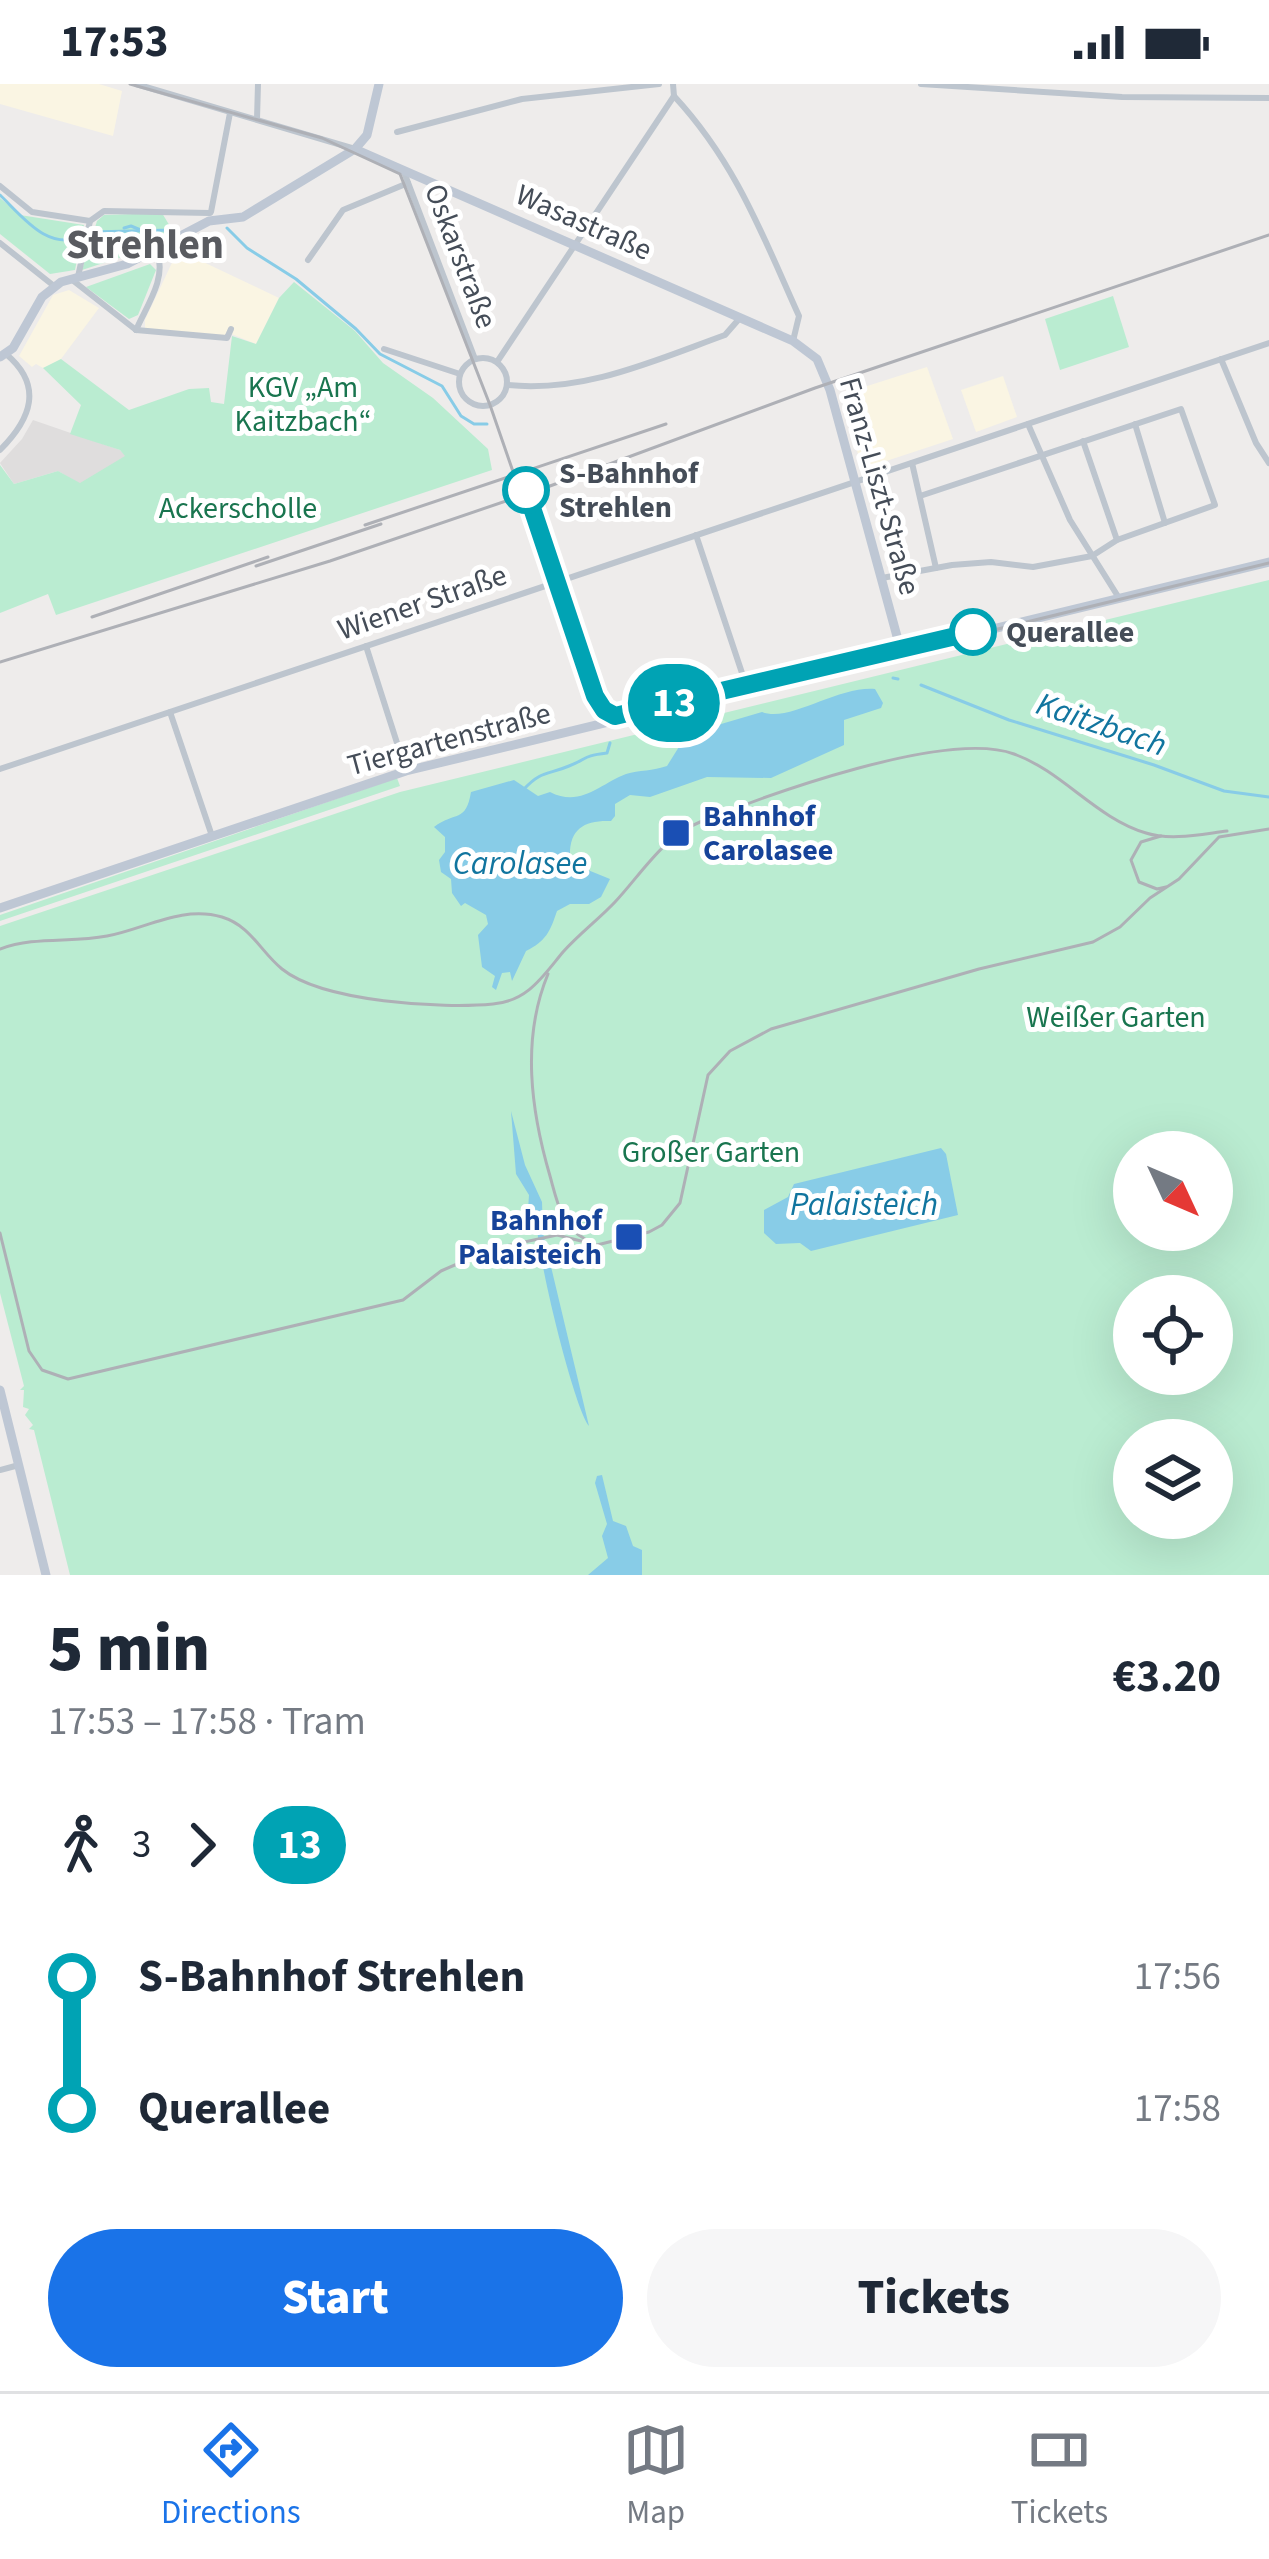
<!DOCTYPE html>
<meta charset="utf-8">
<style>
:root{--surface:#fff;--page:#f6f6f7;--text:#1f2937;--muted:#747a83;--line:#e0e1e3;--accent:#1a73e8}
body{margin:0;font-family:"Source Sans 3",sans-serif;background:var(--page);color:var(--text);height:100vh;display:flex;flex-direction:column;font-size:45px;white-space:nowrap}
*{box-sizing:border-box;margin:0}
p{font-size:39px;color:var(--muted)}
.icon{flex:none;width:66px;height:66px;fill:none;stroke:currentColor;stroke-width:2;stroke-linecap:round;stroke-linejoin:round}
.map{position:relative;height:1491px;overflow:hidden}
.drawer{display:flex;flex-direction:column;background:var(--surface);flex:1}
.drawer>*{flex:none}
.badge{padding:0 24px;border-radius:39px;font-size:42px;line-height:78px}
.needle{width:78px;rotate:134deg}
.fabs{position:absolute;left:1113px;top:1047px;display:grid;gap:24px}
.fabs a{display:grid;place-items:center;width:120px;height:120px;border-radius:50%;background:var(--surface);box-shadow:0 12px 48px #0002;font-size:60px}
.map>.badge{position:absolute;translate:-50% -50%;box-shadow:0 0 0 6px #fff}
.legs{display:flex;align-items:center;gap:18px;height:132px;padding:0 48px;font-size:39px}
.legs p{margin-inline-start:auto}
.summary{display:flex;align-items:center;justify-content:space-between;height:204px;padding:0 48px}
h1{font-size:66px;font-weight:800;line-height:90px}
.primary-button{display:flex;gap:24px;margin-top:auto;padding:24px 48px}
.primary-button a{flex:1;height:138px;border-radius:72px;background:var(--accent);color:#fff;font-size:48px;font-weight:800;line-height:138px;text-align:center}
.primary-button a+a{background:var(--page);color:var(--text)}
ul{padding:0 48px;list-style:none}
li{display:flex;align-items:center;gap:42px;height:132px;font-size:45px}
li i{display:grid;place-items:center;width:18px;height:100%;margin:0 15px;background:currentColor}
li i::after{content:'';width:30px;height:30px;margin:-15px;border:9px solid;border-radius:50%;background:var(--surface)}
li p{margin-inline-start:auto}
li:first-child i{background:linear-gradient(#0000 50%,currentColor 0)}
li:last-child i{background:linear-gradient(currentColor 50%,#0000 0)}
.status{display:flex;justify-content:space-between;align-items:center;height:84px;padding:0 60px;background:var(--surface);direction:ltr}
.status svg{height:33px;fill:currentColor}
.tabs{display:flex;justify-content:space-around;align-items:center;height:168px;border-top:3px solid var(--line);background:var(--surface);font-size:33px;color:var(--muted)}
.tabs a{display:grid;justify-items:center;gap:6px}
.tabs .active{color:var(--accent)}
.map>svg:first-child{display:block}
</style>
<div class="status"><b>17:53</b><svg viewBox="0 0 49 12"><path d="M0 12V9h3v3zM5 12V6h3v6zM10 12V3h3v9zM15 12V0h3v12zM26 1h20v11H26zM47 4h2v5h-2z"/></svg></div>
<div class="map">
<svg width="1269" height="1491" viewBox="0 0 1269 1491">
<rect width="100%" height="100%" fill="#eeeceb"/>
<g fill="#faf5e3">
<polygon points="0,0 99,0 122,7 113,52 0,20"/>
<polygon points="178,166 279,214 256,260 229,249 226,253 145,244 145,236"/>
<polygon points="69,206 99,224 61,275 43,284 36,280 32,283 19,272 53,211"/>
<polygon points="927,283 953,355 862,385 842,310"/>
<polygon points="1003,292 1017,333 976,348 961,306"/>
</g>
<polygon fill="#dfdddd" points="33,336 120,366 126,372 80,400 58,387 14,400 0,379 22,355"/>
<g fill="#baecd1" fill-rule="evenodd">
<polygon points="0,114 20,131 84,141 75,186 50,190 0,150"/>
<polygon points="162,129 174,149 146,165 82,186 97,137 104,131"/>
<polygon points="150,180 156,186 138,231 129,235 86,203"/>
<polygon points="294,198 355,247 383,279 433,314 488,365 492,386 56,531 48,510 0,529 0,381 14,400 58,387 80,399 125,372 120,366 70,350 81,321 43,284 61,275 129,326 189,305 209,304 211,318 224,320 232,252 256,260 279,214"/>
<polygon points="1113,212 1129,263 1060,286 1045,235"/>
<path d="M1269,496V1491H70L34,1346L29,1345L33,1341L25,1331L29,1325L23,1323L24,1306H20L24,1302L0,1209V842L400,708ZM1134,1068H1212V1146H1134ZM1134,1212H1212V1290H1134ZM1134,1356H1212V1434H1134Z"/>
<polygon points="397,694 400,702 0,837 0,831"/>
</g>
<g fill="#88cce7">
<path d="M875,605L883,619L881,624L844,636V661L771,694L707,693L650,713L630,711L615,720V732L611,737C584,736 569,745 570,773L578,782L610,795L601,813L589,820H570L557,827C550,848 546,857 526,867L512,897L510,888L502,889L496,906L492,903L495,892L482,883L478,851L488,840L486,831L465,819L461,822L452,809L451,795L441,788L439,776L445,768V753L434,743C455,727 466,739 471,708L514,696L538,712L550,708C581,724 601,699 626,690C639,686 653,687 667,682L687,650L762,628C790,639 837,602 875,605Z"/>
<path d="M511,1027L525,1081L542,1118L543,1149L589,1342C574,1324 534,1162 537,1135L528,1126L529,1111L516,1090Z"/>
<polygon points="941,1064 946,1070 958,1131 811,1167 800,1159 776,1160 764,1149 764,1126 788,1113 794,1100"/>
<polygon points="602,1391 613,1437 626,1442 633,1462 642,1466 642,1491 588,1491 608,1474 602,1452 607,1440 595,1399 597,1392"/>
</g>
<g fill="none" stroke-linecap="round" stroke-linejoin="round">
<g stroke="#88cce7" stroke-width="3">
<path d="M0,111C23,133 48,168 83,152"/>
<polyline points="124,144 131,142 143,147"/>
<polyline points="227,144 247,164 296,195 356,245 380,270 442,302 461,332 474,340 487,340"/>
<polyline points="91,148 173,146"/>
<polyline points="893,594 898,595"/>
<polyline points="921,601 1009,636 1154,681 1224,707 1269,713"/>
<path d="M524,705C542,686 548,691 569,682C589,674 582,672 607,669L610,659"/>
</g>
<g stroke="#bdc5ce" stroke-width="6">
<polyline points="136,0 355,65"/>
<polyline points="921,0 1122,13 1269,14"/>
<path d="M674,12C736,79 762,150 799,232L793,257"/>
<polyline points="257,35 258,0"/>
<polyline points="397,48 522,15 659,0"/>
<polyline points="404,88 475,275"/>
<polyline points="0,102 32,128 90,137"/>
<polyline points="211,128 230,29"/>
<polyline points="0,159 54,202"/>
<polyline points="308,176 343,126 408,99"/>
<polyline points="78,193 90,137 104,127 210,129"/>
<polyline points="71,195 136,246"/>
<polyline points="136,246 227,254 231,245"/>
<path d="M136,246C147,221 167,194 157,168"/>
<polyline points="384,265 460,290"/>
<circle cx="483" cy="298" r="24"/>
<polyline points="1221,275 1256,359 1269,379"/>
<polyline points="497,278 674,12 673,0"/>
<path d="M507,301C584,309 653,277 725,251L739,235"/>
<polyline points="1028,340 1070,436 1119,514"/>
<polyline points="1135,340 1165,439"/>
<polyline points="1083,357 1117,456"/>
<path d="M0,366C31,335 44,302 6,270"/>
<polyline points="912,379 936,484"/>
<polyline points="696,451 747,604"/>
<polyline points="882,494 952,481 991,478 1033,483 1092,472 1117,456 1215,421 1181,325 920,412"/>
<polyline points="556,500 601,639"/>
<polyline points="366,562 406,687"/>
<polyline points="170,628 212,752"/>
<polyline points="0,685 1269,259"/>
<polyline points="0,1386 19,1381"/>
</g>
<g stroke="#bec7d4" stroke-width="9">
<polyline points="355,65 793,257 817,275 830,306 901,567"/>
<polyline points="0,273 13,264 42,213 61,198 127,180 209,137 243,133 355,65 367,51 379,0"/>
<polyline points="0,824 406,687 1269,478"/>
<polyline points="0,1306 46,1491"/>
</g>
<path stroke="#aeb0b6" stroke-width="3" d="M130,0L322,54L400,90L490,321L592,616C598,630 608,638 624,636L1269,479"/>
<g stroke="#aeb0b6" stroke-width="3">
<polyline points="365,441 666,340"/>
<polyline points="256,482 381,440"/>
<polyline points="92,533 268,473"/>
<polyline points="0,578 330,477 550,402 815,304 1269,151"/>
<polyline points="1161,752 1141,758 1131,776 1139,798 1157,805 1166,803"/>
<path d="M0,865C35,852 71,859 107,852C145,845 182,821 222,833C251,842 260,867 282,885C323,918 442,925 493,920C528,917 543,892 563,868C579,850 599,835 615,818C642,789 663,753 700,738C767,711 947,645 1014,670C1062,687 1097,735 1146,749C1171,757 1202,750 1227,747"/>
<path d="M548,890C521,955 531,1027 550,1092C557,1117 561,1142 585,1155"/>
<polyline points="0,1149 29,1267 42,1286 68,1295 403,1216 441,1187 492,1165 557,1151 597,1161 649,1148 662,1141 680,1119 708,991 730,967 771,945 979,885 1093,858 1120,843 1150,814 1179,795 1219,753 1269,745"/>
</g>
</g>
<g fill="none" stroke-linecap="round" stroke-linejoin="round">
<g stroke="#fff" stroke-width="27">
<polyline id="line-1" points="526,406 595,612 604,626 615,632 973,548"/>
</g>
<use href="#line-1" stroke="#00a3b4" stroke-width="18"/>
</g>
<g fill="#fff" stroke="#00a3b4" stroke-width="6">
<circle cx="526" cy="406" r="21"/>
<circle cx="973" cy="548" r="21"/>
</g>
<g fill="#1a4fb4" stroke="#fff" stroke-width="4.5">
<rect x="661" y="734" width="30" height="30" rx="6"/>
<rect x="614" y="1138" width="30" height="30" rx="6"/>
</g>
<g text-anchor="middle" stroke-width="10" stroke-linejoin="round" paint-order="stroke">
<g font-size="30" fill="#454d58" stroke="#fff">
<text transform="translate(584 138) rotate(24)" y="10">Wasastraße</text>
<text transform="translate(461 172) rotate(69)" y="10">Oskarstraße</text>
<text transform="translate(880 402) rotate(74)" y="10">Franz-Liszt-Straße</text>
<text transform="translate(422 518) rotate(-19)" y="10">Wiener Straße</text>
<text transform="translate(449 655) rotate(-15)" y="10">Tiergartenstraße</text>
</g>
<g font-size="30" fill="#19754f" stroke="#fff">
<text x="303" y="313">KGV „Am<tspan x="303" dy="34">Kaitzbach“</tspan></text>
<text x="238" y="434">Ackerscholle</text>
<text x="1116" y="943">Weißer Garten</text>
<text x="711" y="1078">Großer Garten</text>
</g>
<g font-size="30" font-weight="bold" fill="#454d58" stroke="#fff" text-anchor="start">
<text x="559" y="399">S-Bahnhof<tspan x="559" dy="34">Strehlen</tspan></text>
<text x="1006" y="558">Querallee</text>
</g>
<g font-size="30" font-weight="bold" fill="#164399" stroke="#fff" text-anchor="start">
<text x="703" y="742">Bahnhof<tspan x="703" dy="34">Carolasee</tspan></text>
<text x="602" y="1146" text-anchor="end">Bahnhof<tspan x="602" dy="34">Palaisteich</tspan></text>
</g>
<g font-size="33" font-style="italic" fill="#11759f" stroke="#fff">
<text transform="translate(1102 639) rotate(19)" y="12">Kaitzbach</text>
<text x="520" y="790">Carolasee</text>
<text x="864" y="1131">Palaisteich</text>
</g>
<g font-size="42" font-weight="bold" fill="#595b60" stroke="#fff">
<text x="145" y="174">Strehlen</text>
</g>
</g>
</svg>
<div class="fabs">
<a><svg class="needle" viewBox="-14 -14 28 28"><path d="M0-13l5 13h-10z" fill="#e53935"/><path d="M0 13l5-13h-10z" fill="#747a83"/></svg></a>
<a><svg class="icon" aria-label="locate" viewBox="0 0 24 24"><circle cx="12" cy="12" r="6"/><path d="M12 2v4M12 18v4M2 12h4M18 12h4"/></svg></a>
<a><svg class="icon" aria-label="layers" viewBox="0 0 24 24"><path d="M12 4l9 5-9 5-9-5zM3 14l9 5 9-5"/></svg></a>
</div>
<b class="badge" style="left:674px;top:619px;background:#00a3b4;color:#fff">13</b>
</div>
<section class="drawer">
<div class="summary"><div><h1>5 min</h1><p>17:53 – 17:58 · Tram</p></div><b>€3.20</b></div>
<div class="legs"><svg class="icon" aria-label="walk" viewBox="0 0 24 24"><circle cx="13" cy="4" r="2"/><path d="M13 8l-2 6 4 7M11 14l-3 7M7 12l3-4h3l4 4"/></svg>3<svg class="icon" aria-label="forward" viewBox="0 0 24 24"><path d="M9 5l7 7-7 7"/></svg><b class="badge" style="background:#00a3b4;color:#fff">13</b></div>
<ul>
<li><i style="color:#00a3b4"></i><b>S-Bahnhof Strehlen</b><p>17:56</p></li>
<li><i style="color:#00a3b4"></i><b>Querallee</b><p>17:58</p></li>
</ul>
<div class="primary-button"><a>Start</a><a>Tickets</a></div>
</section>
<nav class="tabs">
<a class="active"><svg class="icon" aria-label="directions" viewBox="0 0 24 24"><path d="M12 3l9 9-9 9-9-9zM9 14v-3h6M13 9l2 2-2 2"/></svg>Directions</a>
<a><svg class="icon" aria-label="map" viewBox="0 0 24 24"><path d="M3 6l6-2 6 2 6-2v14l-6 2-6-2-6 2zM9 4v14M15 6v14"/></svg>Map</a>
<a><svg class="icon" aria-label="tickets" viewBox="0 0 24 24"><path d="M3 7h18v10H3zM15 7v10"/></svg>Tickets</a>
</nav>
